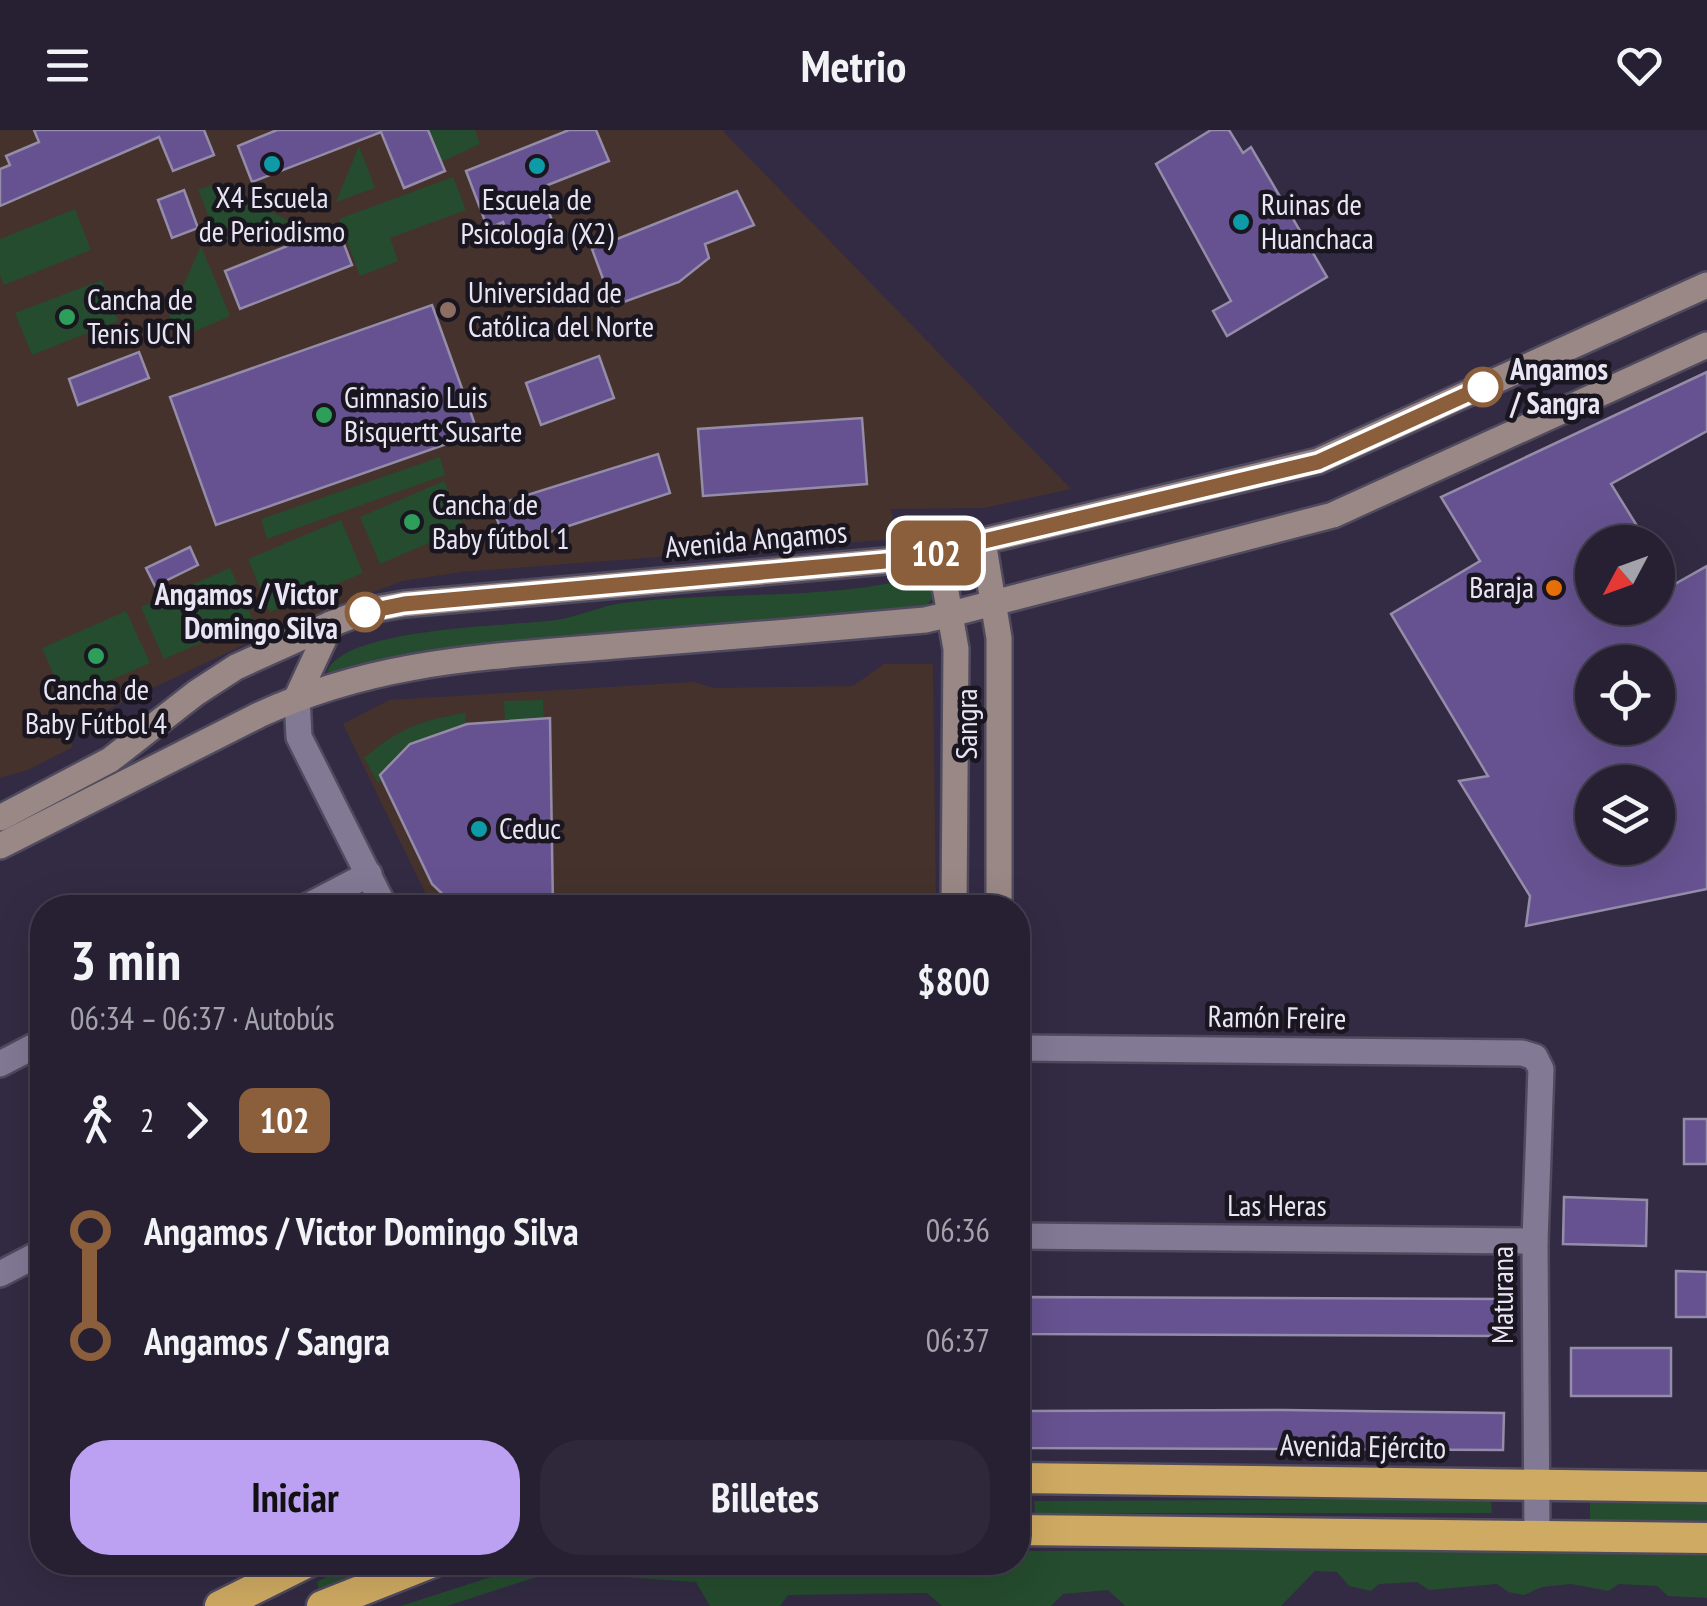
<!DOCTYPE html>
<html lang="es">
<meta charset="utf-8">
<style>
:root{--surface:#262032;--page:#2e283a;--text:#f1f3f6;--muted:#a4a3ac;--line:#423e4d;--accent:#bca0f2}
body{margin:0;font-family:"PT Sans Narrow",sans-serif;background:var(--page);color:var(--text);height:100vh;display:flex;flex-direction:column;font-size:38px;white-space:nowrap}
*{box-sizing:border-box;margin:0}
p{font-size:32px;color:var(--muted)}
.icon{flex:none;width:55px;height:55px;fill:none;stroke:currentColor;stroke-width:2;stroke-linecap:round;stroke-linejoin:round}
.map{position:relative;flex:1;overflow:hidden}
.panel{position:absolute;left:30px;top:765px;width:1000px;height:680px;display:flex;flex-direction:column;background:var(--surface);border-radius:40px;box-shadow:0 10px 40px #0002,0 0 0 2px var(--line)}
.panel>*{flex:none}
.badge{padding:0 20px;border-radius:15px;font-size:35px;line-height:65px}
.needle{width:65px;rotate:229deg}
.controls{position:absolute;left:1575px;top:395px;display:grid;gap:20px}
.controls a{display:grid;place-items:center;width:100px;height:100px;border-radius:50%;background:var(--surface);box-shadow:0 10px 40px #0002,0 0 0 2px var(--line);font-size:50px}
.map>.badge{position:absolute;translate:-50% -50%;box-shadow:0 0 0 5px #fff}
.legs{display:flex;align-items:center;gap:15px;height:110px;padding:0 40px;font-size:32px}
.legs p{margin-inline-start:auto}
.headline{display:flex;align-items:center;justify-content:space-between;height:170px;padding:0 40px}
h1{font-size:55px;font-weight:700;line-height:75px}
.cta{display:flex;gap:20px;margin-top:auto;padding:20px 40px}
.cta a{flex:1;height:115px;border-radius:40px;background:var(--accent);color:#111;font-size:40px;font-weight:700;line-height:115px;text-align:center}
.cta a+a{background:var(--page);color:var(--text)}
ul{padding:0 40px;list-style:none}
li{display:flex;align-items:center;gap:35px;height:110px;font-size:38px}
li i{display:grid;place-items:center;width:15px;height:100%;margin:0 12px;background:currentColor}
li i::after{content:'';width:25px;height:25px;margin:-12px;border:8px solid;border-radius:50%;background:var(--surface)}
li p{margin-inline-start:auto}
li:first-child i{background:linear-gradient(#0000 50%,currentColor 0)}
li:last-child i{background:linear-gradient(currentColor 50%,#0000 0)}
header{display:flex;justify-content:space-between;align-items:center;height:130px;padding:0 40px;background:var(--surface);font-size:45px;font-weight:700}
.map>svg:first-child{display:block}
</style>
<header><svg class="icon" aria-label="menu" viewBox="0 0 24 24"><path d="M4 6h16M4 12h16M4 18h16"/></svg>Metrio<svg class="icon" aria-label="heart" viewBox="0 0 24 24"><path d="M12 20l-8-8c-3-5 5-10 8-4 3-6 11-1 8 4z"/></svg></header>
<div class="map">
<svg width="1707" height="1476" viewBox="0 0 1707 1476">
<rect width="100%" height="100%" fill="#322b43"/>
<g fill="#45322c">
<polygon points="0,0 722,0 1071,359 984,378 891,379 897,409 462,442 402,451 279,498 66,599 73,617 28,640 0,648"/>
<polygon points="884,534 933,534 936,777 432,777 343,594 389,570 693,552 715,558 853,556"/>
</g>
<g fill="#254c2e">
<polygon points="424,0 475,0 480,14 439,33"/>
<polygon points="359,16 375,58 336,72"/>
<polygon points="453,47 466,80 390,108 398,131 360,146 339,89"/>
<polygon points="215,55 290,91 220,116 198,59"/>
<polygon points="75,79 91,120 4,155 0,145 0,109"/>
<polygon points="201,116 230,186 177,209 168,190"/>
<polygon points="102,150 118,191 32,225 15,183"/>
<polygon points="440,327 445,345 267,409 261,389"/>
<polygon points="444,351 464,398 380,434 360,387"/>
<polygon points="341,390 363,443 270,482 248,429"/>
<polygon points="230,438 253,490 164,529 141,477"/>
<path d="M926,445L932,450L933,468L926,476L906,481L623,505L327,542C343,497 512,496 557,490C580,486 600,476 623,473C723,460 827,472 926,445Z"/>
<polygon points="126,481 150,533 65,570 42,518"/>
<polygon points="543,570 544,592 505,595 504,571"/>
<path d="M466,583L465,605L398,633L378,653L364,628C400,598 421,590 466,583Z"/>
<polygon points="1491,1369 1492,1383 1035,1383 1034,1371"/>
<polygon points="1707,1372 1707,1392 1590,1390 1590,1373"/>
<polygon points="1517,1419 1707,1422 1707,1468 1668,1466 1657,1456 1619,1454 1608,1461 1571,1454 1542,1457 1524,1465 1508,1462 1497,1454 1429,1460 1417,1452 1379,1454 1371,1461 1349,1456 1337,1442 1315,1441 1281,1476 1125,1476 1108,1460 1063,1464 1051,1476 942,1476 927,1463 788,1465 780,1476 710,1476 696,1452 621,1447 567,1437 447,1476 401,1476 537,1432 1018,1432 1018,1421"/>
<polygon points="354,1433 388,1433 319,1461 317,1452"/>
</g>
<g fill="#665290" stroke="#948ca8" stroke-width="2.5" fill-rule="evenodd">
<polygon points="34,0 204,0 214,25 173,41 159,7 0,76 0,39 10,35 6,26 39,12"/>
<polygon points="277,0 428,0 445,41 404,58 381,2 252,52 238,16"/>
<polygon points="569,0 596,0 609,31 540,58 553,93 510,110 503,92 488,99 466,41"/>
<polygon points="1211,0 1229,0 1243,23 1251,17 1327,147 1227,206 1213,181 1231,171 1156,34"/>
<polygon points="184,60 198,98 172,108 158,70"/>
<polygon points="737,61 754,95 705,114 709,128 679,152 613,176 592,119"/>
<polygon points="337,96 352,135 240,179 225,141"/>
<polygon points="432,175 478,303 216,395 170,267"/>
<polygon points="139,222 149,248 78,275 69,249"/>
<polygon points="599,226 614,268 541,295 526,253"/>
<path d="M1707,242V301L1611,354L1647,412H1592V478H1658V429L1673,455L1707,436V759L1526,796L1530,766L1459,651L1488,646L1391,484L1480,431L1441,367ZM1592,532H1658V598H1592ZM1592,652H1658V718H1592Z"/>
<polygon points="862,288 867,354 703,366 698,299"/>
<polygon points="658,324 670,363 507,416 492,376"/>
<polygon points="190,417 198,435 155,456 146,438"/>
<polygon points="550,588 553,778 457,778 432,754 380,645 410,614 467,594"/>
<rect x="1684" y="989" width="23" height="45"/>
<polygon points="1564,1067 1647,1070 1646,1116 1563,1114"/>
<polygon points="1676,1141 1707,1142 1707,1187 1676,1187"/>
<polygon points="1025,1167 1503,1169 1503,1206 1024,1204"/>
<rect x="1571" y="1218" width="100" height="48"/>
<polygon points="1284,1280 1504,1283 1503,1320 1023,1318 1024,1281"/>
</g>
<g fill="none" stroke-linecap="round" stroke-linejoin="round">
<g stroke="#504a5e" stroke-width="30">
<g id="street">
<polyline points="297,567 299,607 385,778"/>
<polyline points="304,778 369,744"/>
<polyline points="1018,918 1522,923 1535,927 1541,939 1535,1111 1537,1405"/>
<polyline points="0,934 42,912"/>
<polyline points="1018,1106 1535,1111"/>
<polyline points="0,1144 42,1122"/>
</g>
</g>
<g stroke="#504a5e" stroke-width="30">
<g id="secondary">
<polyline points="983,411 999,508 999,778"/>
<polyline points="939,422 956,519 954,778"/>
<polyline points="297,567 331,494"/>
<polyline points="0,688 110,630 196,563 236,537 331,494 365,481 404,474 908,429 1318,331 1707,155"/>
<path d="M0,716L259,585C377,530 488,527 615,516C718,508 822,499 925,490L951,484L1333,385L1707,215"/>
</g>
</g>
<g stroke="#504a5e" stroke-width="35">
<g id="highway">
<polyline points="1018,1348 1707,1357"/>
<polyline points="1018,1400 1707,1408"/>
<polyline points="220,1476 308,1432"/>
<polyline points="322,1476 433,1432"/>
</g>
</g>
<use href="#street" stroke="#827a95" stroke-width="25"/>
<use href="#secondary" stroke="#998886" stroke-width="25"/>
<use href="#highway" stroke="#cfaa62" stroke-width="30"/>
</g>
<g fill="none" stroke-linecap="round" stroke-linejoin="round">
<g stroke="#fff" stroke-width="22">
<polyline id="line-1" points="365,482 404,474 908,429 1318,332 1483,257"/>
</g>
<use href="#line-1" stroke="#8b5e3c" stroke-width="15"/>
</g>
<g fill="#0f9aa8" stroke="#191620" stroke-width="4">
<circle cx="272" cy="34" r="10"/>
<circle cx="537" cy="36" r="10"/>
<circle cx="1241" cy="92" r="10"/>
<circle cx="479" cy="699" r="10"/>
</g>
<circle fill="#8d6e63" stroke="#191620" stroke-width="4" cx="448" cy="180" r="10"/>
<g fill="#2e9e5b" stroke="#191620" stroke-width="4">
<circle cx="67" cy="187" r="10"/>
<circle cx="324" cy="285" r="10"/>
<circle cx="412" cy="392" r="10"/>
<circle cx="96" cy="526" r="10"/>
</g>
<g fill="#fff" stroke="#8b5e3c" stroke-width="5">
<circle cx="1483" cy="257" r="18"/>
<circle cx="365" cy="482" r="18"/>
</g>
<circle fill="#e8710a" stroke="#191620" stroke-width="4" cx="1554" cy="458" r="10"/>
<g text-anchor="middle" stroke-width="9" stroke-linejoin="round" paint-order="stroke">
<g font-size="30" fill="#e9e5f5" stroke="#191620" text-anchor="start">
<text x="272" y="78" text-anchor="middle">X4 Escuela<tspan x="272" dy="34">de Periodismo</tspan></text>
<text x="537" y="80" text-anchor="middle">Escuela de<tspan x="537" dy="34">Psicología (X2)</tspan></text>
<text x="1261" y="85">Ruinas de<tspan x="1261" dy="34">Huanchaca</tspan></text>
<text x="468" y="173">Universidad de<tspan x="468" dy="34">Católica del Norte</tspan></text>
<text x="87" y="180">Cancha de<tspan x="87" dy="34">Tenis UCN</tspan></text>
<text x="344" y="278">Gimnasio Luis<tspan x="344" dy="34">Bisquertt Susarte</tspan></text>
<text x="432" y="385">Cancha de<tspan x="432" dy="34">Baby fútbol 1</tspan></text>
<text x="1534" y="468" text-anchor="end">Baraja</text>
<text x="96" y="570" text-anchor="middle">Cancha de<tspan x="96" dy="34">Baby Fútbol 4</tspan></text>
<text x="499" y="709">Ceduc</text>
</g>
<g font-size="30" font-weight="bold" fill="#e9e5f5" stroke="#191620" text-anchor="start">
<text x="1510" y="250">Angamos<tspan x="1510" dy="34">/ Sangra</tspan></text>
<text x="338" y="475" text-anchor="end">Angamos / Victor<tspan x="338" dy="34">Domingo Silva</tspan></text>
</g>
<g font-size="30" fill="#e9e5f5" stroke="#191620">
<text transform="translate(756 410) rotate(-5)" y="10">Avenida Angamos</text>
<text transform="translate(967 594) rotate(-90)" y="10">Sangra</text>
<text transform="translate(1277 888) rotate(1)" y="10">Ramón Freire</text>
<text x="1277" y="1086">Las Heras</text>
<text transform="translate(1503 1165) rotate(-90)" y="10">Maturana</text>
<text transform="translate(1363 1317) rotate(1)" y="10">Avenida Ejército</text>
</g>
</g>
</svg>
<div class="controls">
<a><svg class="needle" viewBox="-14 -14 28 28"><path d="M0-13l5 13h-10z" fill="#e53935"/><path d="M0 13l5-13h-10z" fill="#a4a3ac"/></svg></a>
<a><svg class="icon" aria-label="locate" viewBox="0 0 24 24"><circle cx="12" cy="12" r="6"/><path d="M12 2v4M12 18v4M2 12h4M18 12h4"/></svg></a>
<a><svg class="icon" aria-label="layers" viewBox="0 0 24 24"><path d="M12 4l9 5-9 5-9-5zM3 14l9 5 9-5"/></svg></a>
</div>
<b class="badge" style="left:936px;top:423px;background:#8b5e3c;color:#fff">102</b>
<section class="panel">
<div class="headline"><div><h1>3 min</h1><p>06:34 – 06:37 · Autobús</p></div><b>$800</b></div>
<div class="legs"><svg class="icon" aria-label="walk" viewBox="0 0 24 24"><circle cx="13" cy="4" r="2"/><path d="M13 8l-2 6 4 7M11 14l-3 7M7 12l3-4h3l4 4"/></svg>2<svg class="icon" aria-label="forward" viewBox="0 0 24 24"><path d="M9 5l7 7-7 7"/></svg><b class="badge" style="background:#8b5e3c;color:#fff">102</b></div>
<ul>
<li><i style="color:#8b5e3c"></i><b>Angamos / Victor Domingo Silva</b><p>06:36</p></li>
<li><i style="color:#8b5e3c"></i><b>Angamos / Sangra</b><p>06:37</p></li>
</ul>
<div class="cta"><a>Iniciar</a><a>Billetes</a></div>
</section>
</div>
